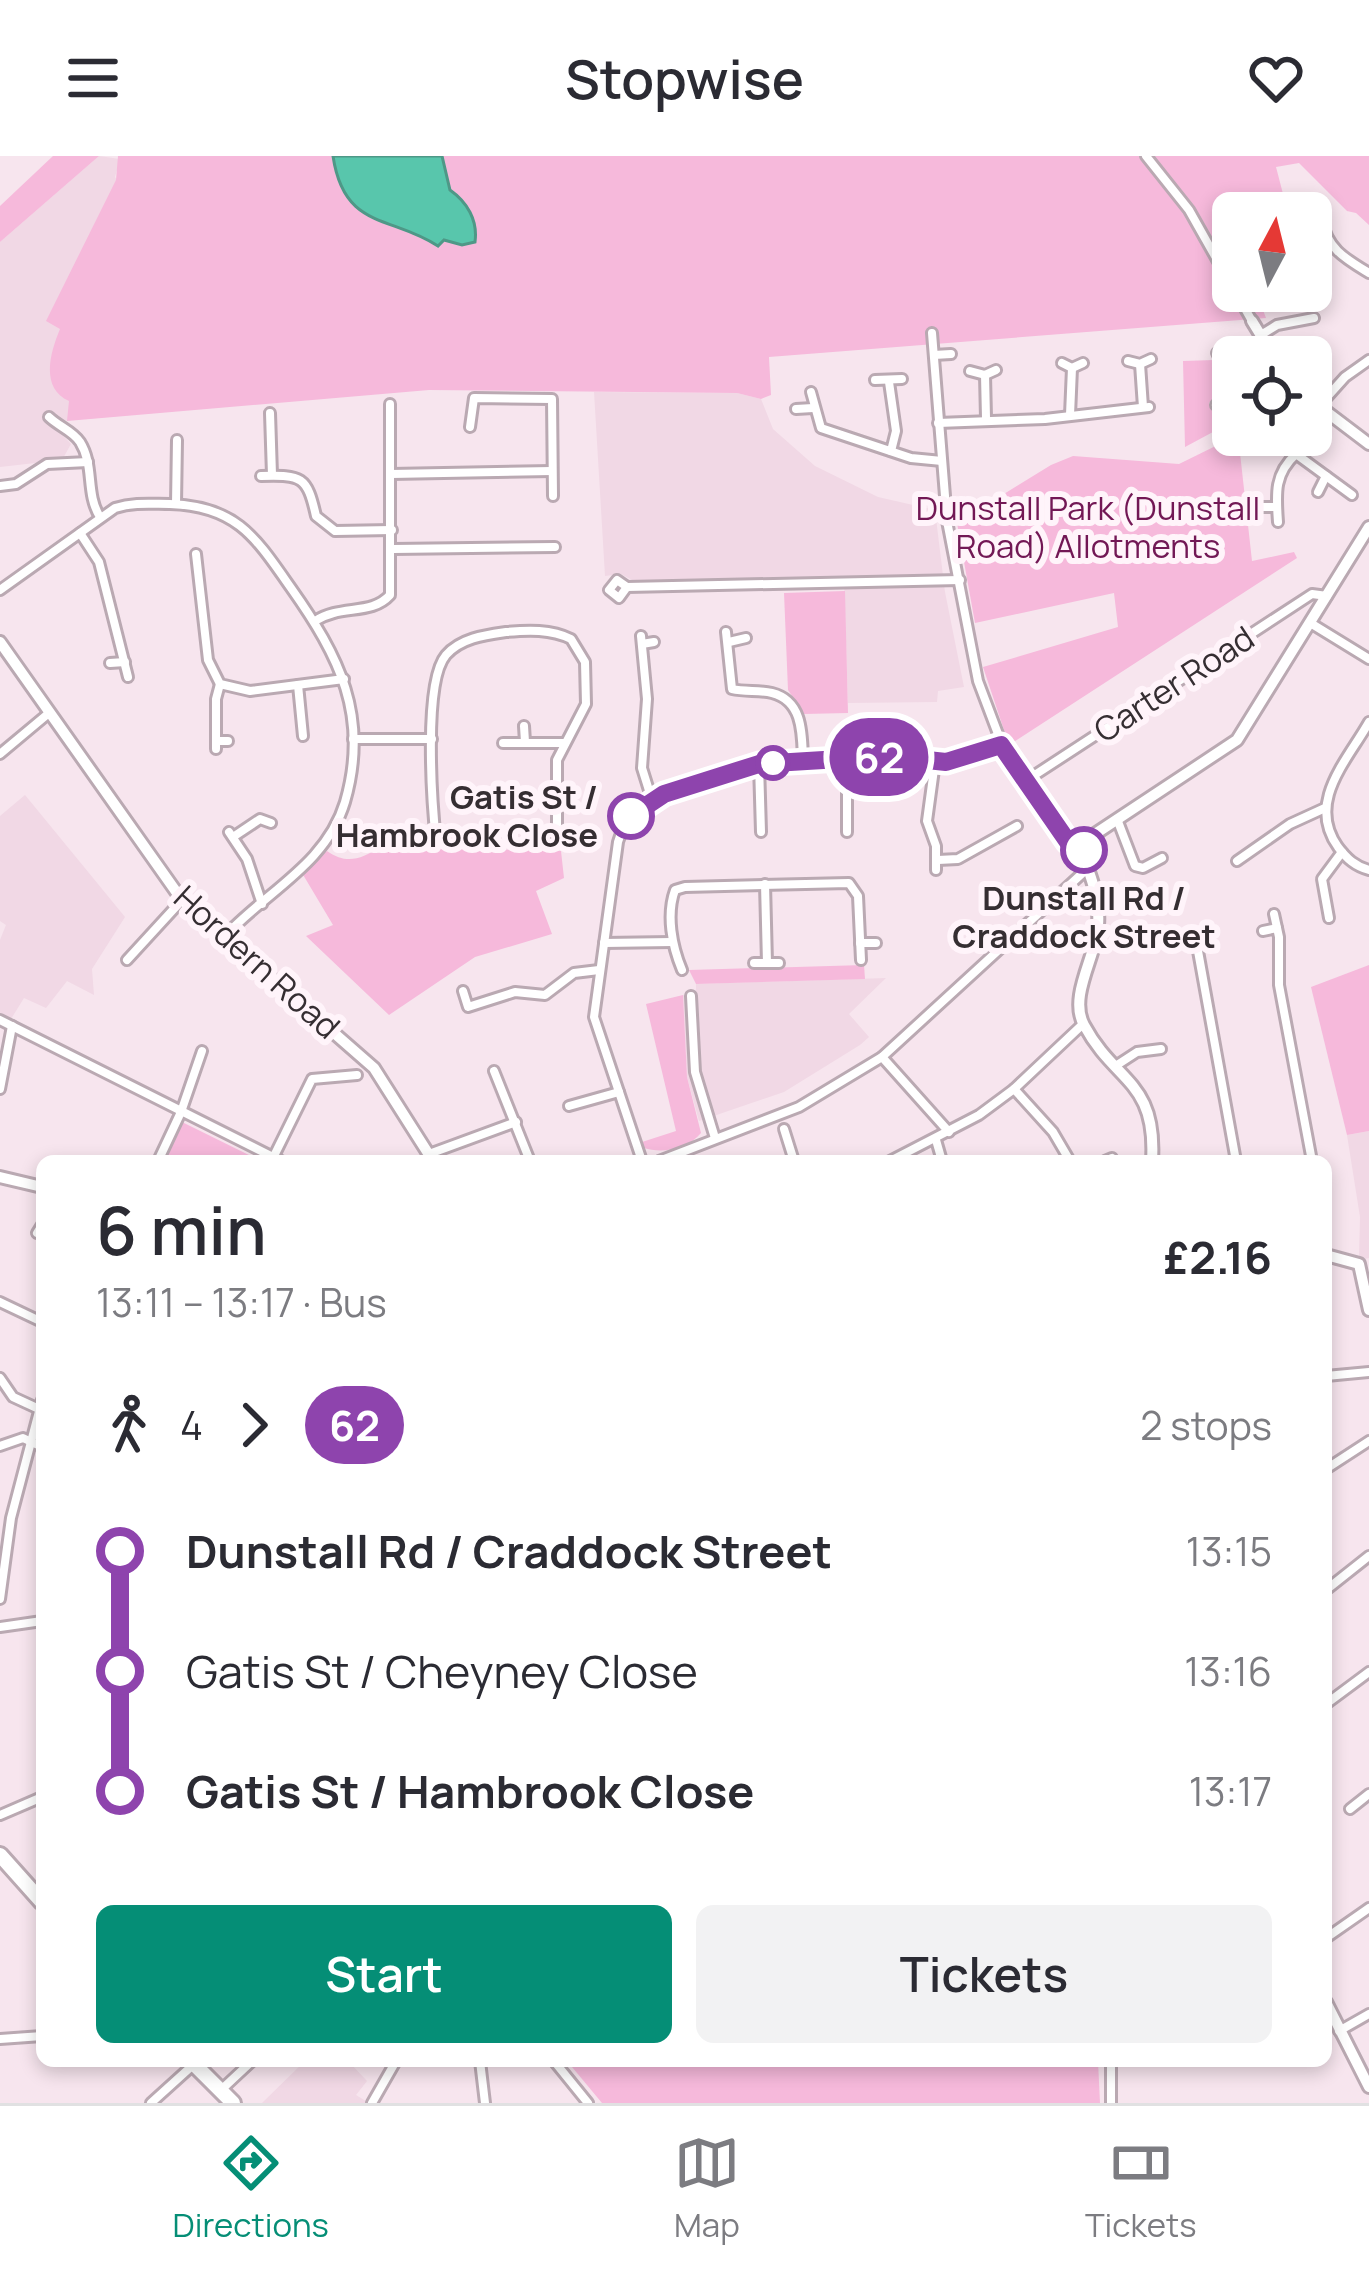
<!DOCTYPE html>
<meta charset="utf-8">
<style>
:root{--surface:#fff;--page:#f2f2f3;--text:#2b2b33;--muted:#7c7c81;--line:#e1e1e2;--accent:#058e76}
body{margin:0;font-family:Manrope,sans-serif;background:var(--page);color:var(--text);height:100vh;display:flex;flex-direction:column;font-size:45px;white-space:nowrap}
*{box-sizing:border-box;margin:0}
p{font-size:39px;color:var(--muted)}
.icon{flex:none;width:66px;height:66px;fill:none;stroke:currentColor;stroke-width:2;stroke-linecap:round;stroke-linejoin:round}
.map{position:relative;flex:1;overflow:hidden}
.side{position:absolute;left:36px;top:999px;width:1296px;height:912px;display:flex;flex-direction:column;background:var(--surface);border-radius:18px;box-shadow:0 6px 18px #0003}
.side>*{flex:none}
.badge{padding:0 24px;border-radius:39px;font-size:42px;line-height:78px}
.needle{width:78px;rotate:7deg}
.controls{position:absolute;left:1212px;top:36px;display:grid;gap:24px}
.controls a{display:grid;place-items:center;width:120px;height:120px;border-radius:18px;background:var(--surface);box-shadow:0 6px 18px #0003;font-size:60px}
.map>.badge{position:absolute;translate:-50% -50%;box-shadow:0 0 0 6px #fff}
.legs{display:flex;align-items:center;gap:18px;height:132px;padding:0 60px;font-size:39px}
.legs p{margin-inline-start:auto}
.summary{display:flex;align-items:center;justify-content:space-between;height:204px;padding:0 60px}
h1{font-size:66px;font-weight:600;line-height:90px}
.action{display:flex;gap:24px;margin-top:auto;padding:24px 60px}
.action a{flex:1;height:138px;border-radius:18px;background:var(--accent);color:#fff;font-size:48px;font-weight:600;line-height:138px;text-align:center}
.action a+a{background:var(--page);color:var(--text)}
ul{padding:0 60px;list-style:none}
li{display:flex;align-items:center;gap:42px;height:120px;font-size:45px}
li i{display:grid;place-items:center;width:18px;height:100%;margin:0 15px;background:currentColor}
li i::after{content:'';width:30px;height:30px;margin:-15px;border:9px solid;border-radius:50%;background:var(--surface)}
li p{margin-inline-start:auto}
li:first-child i{background:linear-gradient(#0000 50%,currentColor 0)}
li:last-child i{background:linear-gradient(currentColor 50%,#0000 0)}
header{display:flex;justify-content:space-between;align-items:center;height:156px;padding:0 60px;background:var(--surface);font-size:54px;font-weight:600}
.tab-bar{display:flex;justify-content:space-around;align-items:center;height:168px;border-top:3px solid var(--line);background:var(--surface);font-size:33px;color:var(--muted)}
.tab-bar a{display:grid;justify-items:center;gap:6px}
.tab-bar .active{color:var(--accent)}
.map>svg:first-child{display:block}
</style>
<header><svg class="icon" aria-label="menu" viewBox="0 0 24 24"><path d="M4 6h16M4 12h16M4 18h16"/></svg>Stopwise<svg class="icon" aria-label="heart" viewBox="0 0 24 24"><path d="M12 20l-8-8c-3-5 5-10 8-4 3-6 11-1 8 4z"/></svg></header>
<div class="map">
<svg width="1369" height="1947" viewBox="0 0 1369 1947">
<rect width="100%" height="100%" fill="#f7e5ee"/>
<g fill="#f1d8e5">
<polygon points="99,0 120,3 115,21 162,106 221,251 50,266 71,288 62,304 0,311 0,86"/>
<polygon points="594,236 737,237 761,243 773,273 815,310 878,341 935,354 945,436 964,531 938,535 937,546 848,547 844,423 632,424 621,418 605,420"/>
<polygon points="25,639 125,761 92,813 94,839 67,825 46,852 24,842 11,863 0,857 0,784 6,769 0,765 0,660"/>
<polygon points="886,822 849,858 869,881 860,889 784,936 699,965 687,921 683,839 696,836 696,828"/>
<polygon points="1369,975 1369,1102 1365,1103 1359,1100 1360,1061 1347,979"/>
<polygon points="305,1905 348,1905 367,1925 356,1939 369,1947 262,1947"/>
</g>
<g fill="#f6b9db">
<polygon points="53,0 99,0 0,86 0,50"/>
<path d="M118,0H1369V69L1356,57L1347,55L1299,7L1276,11L1288,57H1233V135H1270L1260,146L1266,162L769,201L771,239L761,243L737,237L429,234L67,265L69,245C40,232 50,197 60,173L46,165L116,24Z"/>
<polygon points="1214,204 1218,236 1209,247 1226,269 1185,291 1183,205"/>
<polygon points="1238,279 1252,405 1294,396 1297,402 1009,589 983,511 1118,471 1114,437 975,467 957,367 1051,309 1073,300 1179,308"/>
<polygon points="845,435 848,557 804,558 788,534 784,437"/>
<path d="M380,691L561,695L564,722L536,735L552,778L475,801L389,859L306,780L333,769L302,717L327,695C347,709 361,703 380,691Z"/>
<polygon points="864,809 865,823 696,828 689,814"/>
<polygon points="1369,809 1369,975 1347,979 1311,831"/>
<path d="M683,839L687,921L701,977C688,993 662,998 644,992L642,986L676,975L646,848Z"/>
<polygon points="182,966 261,1005 164,1005"/>
<polygon points="567,1905 1098,1905 1100,1947 602,1947"/>
</g>
<path fill="#58c6ac" stroke="#4e9887" stroke-width="3" d="M333,0H442L450,34C467,46 478,64 475,86L462,89L444,84L438,90C391,59 344,74 333,0Z"/>
<g fill="none" stroke-linecap="round" stroke-linejoin="round">
<g stroke="#baa9b2" stroke-width="14">
<g id="street">
<polyline points="1146,0 1189,54 1233,132"/>
<path d="M1322,64C1327,93 1346,103 1369,117"/>
<polyline points="1235,135 1252,165"/>
<polyline points="932,177 947,365 978,525 1006,599 1068,686 1084,695"/>
<polyline points="1261,179 1277,169 1314,162"/>
<path d="M1217,197C1226,211 1220,224 1226,239H1233"/>
<polyline points="934,199 951,198"/>
<polyline points="1128,205 1140,208 1151,203"/>
<polyline points="1062,207 1072,212 1083,207"/>
<polyline points="1140,208 1143,251"/>
<polyline points="970,215 985,219 996,214"/>
<polyline points="985,219 986,262"/>
<polyline points="875,224 902,223"/>
<polyline points="889,226 896,275 891,295"/>
<polyline points="811,236 821,272 911,302 942,305"/>
<polyline points="1216,249 1226,239"/>
<polyline points="1319,250 1345,221 1369,204"/>
<polyline points="796,253 813,252"/>
<polyline points="270,257 272,319"/>
<polyline points="1070,259 1072,212"/>
<path d="M49,261C58,270 73,275 80,286C95,310 85,337 100,361"/>
<polyline points="938,267 1045,263 1149,251"/>
<polyline points="470,271 474,242 552,243 553,340"/>
<polyline points="1289,279 1296,298 1352,339"/>
<polyline points="391,318 552,315"/>
<path d="M261,320C302,319 307,320 316,360L335,375L392,374"/>
<polyline points="0,330 16,328 47,308 88,306"/>
<polyline points="1318,336 1326,320"/>
<polyline points="176,348 177,284"/>
<polyline points="1260,351 1277,351"/>
<path d="M1278,366C1276,338 1274,318 1296,298"/>
<polyline points="80,377 99,406 128,521"/>
<polyline points="393,393 555,391"/>
<polyline points="196,398 208,504 220,528 250,535 344,523"/>
<polyline points="627,431 619,442 609,434 617,424 627,431 960,424"/>
<path d="M0,434L115,352C134,346 151,348 170,348C237,350 256,382 291,432C339,500 370,560 345,646C326,709 265,736 224,781"/>
<path d="M315,465C341,448 371,460 390,439V248"/>
<polyline points="1312,468 1369,503"/>
<path d="M726,476L732,533C745,536 759,534 772,537C804,545 802,580 803,605"/>
<polyline points="641,480 647,543 642,612 652,644"/>
<polyline points="729,486 746,482"/>
<polyline points="642,488 654,486"/>
<polyline points="110,507 125,506"/>
<polyline points="298,529 303,580"/>
<path d="M1369,566C1347,605 1306,646 1338,691C1347,703 1355,710 1369,714"/>
<polyline points="524,570 525,586"/>
<polyline points="353,583 432,583"/>
<polyline points="216,585 228,585"/>
<polyline points="503,587 565,587"/>
<polyline points="216,593 216,543 220,528"/>
<polyline points="0,598 49,557"/>
<polyline points="935,606 927,665 936,690 936,714"/>
<polyline points="759,608 761,676"/>
<polyline points="1024,626 1312,438 1327,440"/>
<polyline points="1117,663 1135,710 1143,712 1162,702"/>
<polyline points="229,676 247,703 262,748"/>
<polyline points="847,676 847,602"/>
<polyline points="233,681 260,663 271,667"/>
<path d="M436,685C432,648 423,526 446,499C461,482 485,479 506,476C528,474 551,473 571,483L585,506L586,548L557,604V686"/>
<polyline points="938,704 958,703 1017,670"/>
<polyline points="1237,705 1290,668 1325,652"/>
<polyline points="765,728 767,807"/>
<polyline points="1274,758 1279,781 1279,829 1312,1005"/>
<polyline points="1329,762 1322,723 1342,696"/>
<polyline points="1263,775 1277,772"/>
<polyline points="1196,784 1236,1005"/>
<polyline points="604,787 672,786"/>
<polyline points="860,787 876,787"/>
<polyline points="127,804 182,744"/>
<polyline points="754,807 779,807"/>
<path d="M682,814C672,790 666,759 675,734L685,731L849,727L858,740L861,804"/>
<polyline points="463,835 468,851 515,836 545,839 574,817 599,814"/>
<polyline points="691,840 695,916 715,982"/>
<polyline points="0,864 281,1005"/>
<polyline points="882,901 949,976"/>
<polyline points="1117,909 1137,896 1161,893"/>
<polyline points="494,915 530,1005"/>
<polyline points="0,933 12,870"/>
<polyline points="1014,933 1053,976 1070,1005"/>
<polyline points="569,950 619,936"/>
<polyline points="784,973 794,1005"/>
<polyline points="936,984 942,1005"/>
<polyline points="429,998 516,966"/>
<polyline points="272,1004 312,923 357,919"/>
<polyline points="158,1005 181,956 202,895"/>
<path d="M642,1005L594,861L618,686C639,610 819,600 884,600C906,600 927,607 948,605C967,604 984,596 1001,589"/>
<polyline points="659,1005 799,951 882,901 1087,713"/>
<polyline points="890,1005 979,959 1014,933 1083,868"/>
<polyline points="1105,1005 1112,1002"/>
<polyline points="37,1077 42,1069"/>
<polyline points="0,1146 42,1166"/>
<polyline points="1326,1220 1369,1216"/>
<polyline points="0,1222 13,1241 39,1253"/>
<polyline points="0,1290 23,1282 42,1291"/>
<polyline points="1326,1313 1369,1285"/>
<polyline points="1326,1434 1369,1400"/>
<polyline points="0,1443 11,1362 42,1244"/>
<polyline points="0,1471 42,1465"/>
<polyline points="1326,1548 1369,1516"/>
<polyline points="1350,1653 1369,1638"/>
<polyline points="0,1659 42,1641"/>
<polyline points="1326,1782 1369,1752"/>
<polyline points="1339,1875 1369,1858"/>
<polyline points="0,1883 42,1880"/>
<polyline points="480,1905 485,1947"/>
<polyline points="554,1905 588,1947"/>
<polyline points="221,1934 252,1905"/>
<polyline points="151,1947 193,1909"/>
<polyline points="372,1947 396,1905"/>
<polyline points="1111,1947 1111,1905"/>
</g>
</g>
<g stroke="#baa9b2" stroke-width="16">
<g id="secondary">
<polyline points="1252,165 1274,201"/>
<polyline points="1311,244 1369,288"/>
<polyline points="0,486 182,744 374,912 433,1005"/>
<path d="M1152,1005C1157,924 1115,927 1084,869C1068,840 1097,799 1098,769C1099,757 1097,743 1094,732C1089,711 1078,699 1092,680L1237,584L1369,371"/>
<polyline points="0,1021 42,1031"/>
<polyline points="1326,1099 1359,1108 1369,1154"/>
<polyline points="1326,1846 1369,1931"/>
</g>
</g>
<g stroke="#baa9b2" stroke-width="20">
<g id="highway">
<polyline points="0,1699 42,1746"/>
<polyline points="191,1905 233,1947"/>
</g>
</g>
<use href="#street" stroke="#fff" stroke-width="8"/>
<use href="#secondary" stroke="#fff" stroke-width="10"/>
<use href="#highway" stroke="#fff" stroke-width="14"/>
</g>
<g fill="none" stroke-linecap="round" stroke-linejoin="round">
<g stroke="#fff" stroke-width="27">
<polyline id="line-1" points="631,660 664,638 759,608 889,600 946,606 1001,589 1068,686 1084,694"/>
</g>
<use href="#line-1" stroke="#8e44ad" stroke-width="18"/>
</g>
<g fill="#fff" stroke="#8e44ad" stroke-width="6">
<circle cx="773" cy="607" r="15"/>
<circle cx="631" cy="660" r="21"/>
<circle cx="1084" cy="694" r="21"/>
</g>
<g text-anchor="middle" stroke-width="12" stroke-linejoin="round" paint-order="stroke">
<g font-size="33" fill="#721855" stroke="#fff4fa">
<text x="1088" y="364">Dunstall Park (Dunstall<tspan x="1088" dy="38">Road) Allotments</tspan></text>
</g>
<g font-size="33" fill="#352e32" stroke="#fff4fa">
<text transform="translate(1174 528) rotate(-33)" y="12">Carter Road</text>
<text transform="translate(257 806) rotate(42)" y="12">Hordern Road</text>
</g>
<g font-size="33" font-weight="bold" fill="#352e32" stroke="#fff4fa" text-anchor="end">
<text x="598" y="653">Gatis St /<tspan x="598" dy="38">Hambrook Close</tspan></text>
<text x="1084" y="754" text-anchor="middle">Dunstall Rd /<tspan x="1084" dy="38">Craddock Street</tspan></text>
</g>
</g>
</svg>
<div class="controls">
<a><svg class="needle" viewBox="-14 -14 28 28"><path d="M0-13l5 13h-10z" fill="#e53935"/><path d="M0 13l5-13h-10z" fill="#7c7c81"/></svg></a>
<a><svg class="icon" aria-label="locate" viewBox="0 0 24 24"><circle cx="12" cy="12" r="6"/><path d="M12 2v4M12 18v4M2 12h4M18 12h4"/></svg></a>
</div>
<b class="badge" style="left:879px;top:601px;background:#8e44ad;color:#fff">62</b>
<section class="side">
<div class="summary"><div><h1>6 min</h1><p>13:11 – 13:17 · Bus</p></div><b>£2.16</b></div>
<div class="legs"><svg class="icon" aria-label="walk" viewBox="0 0 24 24"><circle cx="13" cy="4" r="2"/><path d="M13 8l-2 6 4 7M11 14l-3 7M7 12l3-4h3l4 4"/></svg>4<svg class="icon" aria-label="forward" viewBox="0 0 24 24"><path d="M9 5l7 7-7 7"/></svg><b class="badge" style="background:#8e44ad;color:#fff">62</b><p>2 stops</p></div>
<ul>
<li><i style="color:#8e44ad"></i><b>Dunstall Rd / Craddock Street</b><p>13:15</p></li>
<li><i style="color:#8e44ad"></i><span>Gatis St / Cheyney Close</span><p>13:16</p></li>
<li><i style="color:#8e44ad"></i><b>Gatis St / Hambrook Close</b><p>13:17</p></li>
</ul>
<div class="action"><a>Start</a><a>Tickets</a></div>
</section>
</div>
<nav class="tab-bar">
<a class="active"><svg class="icon" aria-label="directions" viewBox="0 0 24 24"><path d="M12 3l9 9-9 9-9-9zM9 14v-3h6M13 9l2 2-2 2"/></svg>Directions</a>
<a><svg class="icon" aria-label="map" viewBox="0 0 24 24"><path d="M3 6l6-2 6 2 6-2v14l-6 2-6-2-6 2zM9 4v14M15 6v14"/></svg>Map</a>
<a><svg class="icon" aria-label="tickets" viewBox="0 0 24 24"><path d="M3 7h18v10H3zM15 7v10"/></svg>Tickets</a>
</nav>
